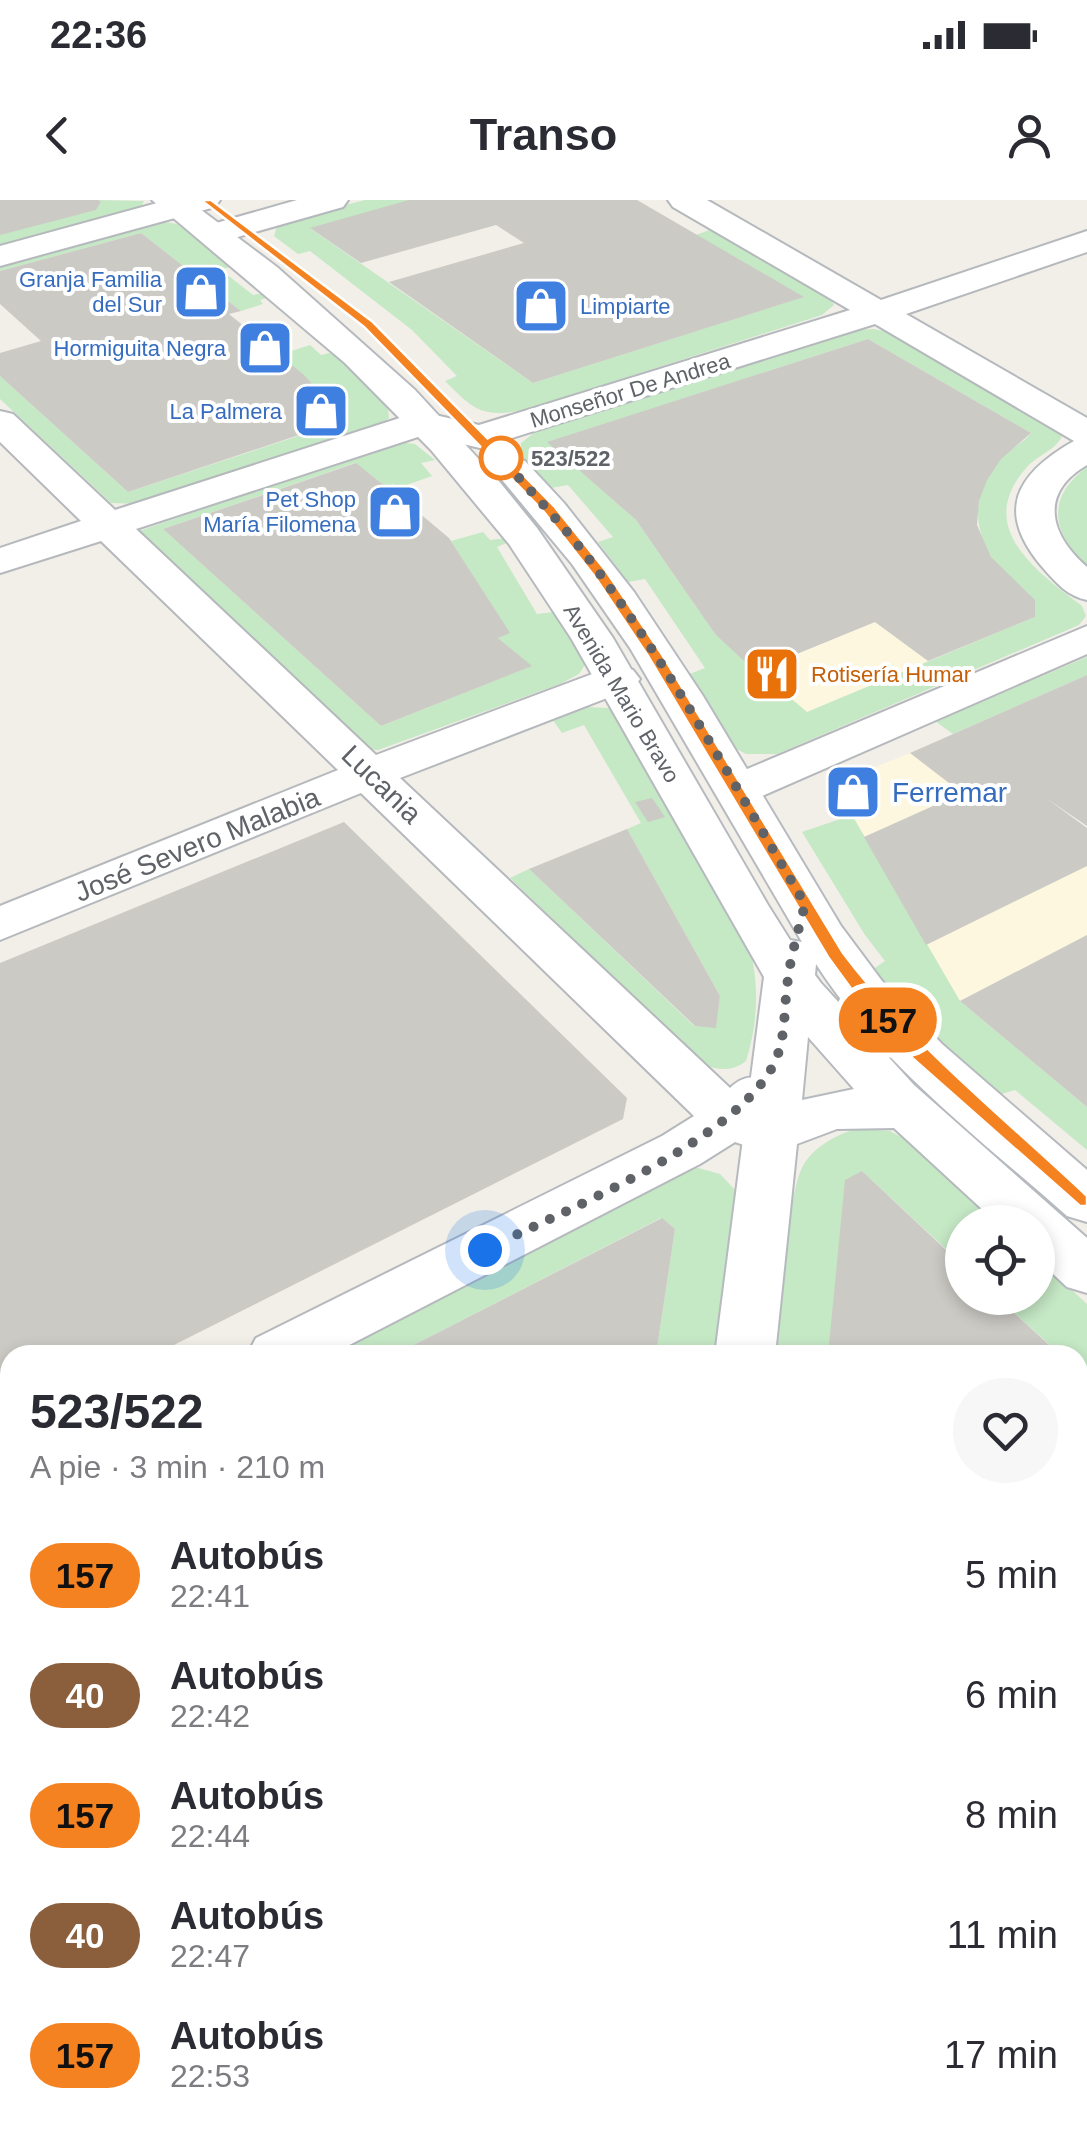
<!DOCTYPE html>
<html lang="es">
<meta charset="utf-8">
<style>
:root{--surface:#fff;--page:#f7f7f7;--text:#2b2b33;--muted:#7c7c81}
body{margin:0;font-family:Helvetica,sans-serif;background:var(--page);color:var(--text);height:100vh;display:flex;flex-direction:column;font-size:38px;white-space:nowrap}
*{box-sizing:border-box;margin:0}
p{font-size:32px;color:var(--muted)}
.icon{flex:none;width:55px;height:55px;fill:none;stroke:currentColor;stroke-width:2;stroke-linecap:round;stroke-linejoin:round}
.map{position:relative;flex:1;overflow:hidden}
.sheet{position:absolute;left:0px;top:1145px;width:1088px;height:792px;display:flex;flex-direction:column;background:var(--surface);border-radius:30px 30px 0 0;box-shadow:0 5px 15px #0003}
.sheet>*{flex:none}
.badge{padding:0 20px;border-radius:32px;font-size:35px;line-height:65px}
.buttons{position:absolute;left:945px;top:1005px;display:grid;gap:20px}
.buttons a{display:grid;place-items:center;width:110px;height:110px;border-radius:50%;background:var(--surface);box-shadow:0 5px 15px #0003;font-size:50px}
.you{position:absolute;width:50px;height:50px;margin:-25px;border:8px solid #fff;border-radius:50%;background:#1a73e8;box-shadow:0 0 0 15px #1a73e833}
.map>.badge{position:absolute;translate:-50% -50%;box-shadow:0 0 0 5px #fff}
.round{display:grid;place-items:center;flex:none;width:105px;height:105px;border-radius:52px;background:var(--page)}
.overview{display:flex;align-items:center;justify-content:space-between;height:170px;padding:0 30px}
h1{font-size:48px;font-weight:600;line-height:75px}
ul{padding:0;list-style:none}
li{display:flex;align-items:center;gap:30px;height:120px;padding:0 30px}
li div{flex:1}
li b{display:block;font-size:38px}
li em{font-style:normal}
li .badge{min-width:110px;font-weight:700;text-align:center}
.status{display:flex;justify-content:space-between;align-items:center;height:70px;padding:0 50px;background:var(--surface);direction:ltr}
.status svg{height:28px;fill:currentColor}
header{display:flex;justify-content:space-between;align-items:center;height:130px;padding:0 30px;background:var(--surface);font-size:45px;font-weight:600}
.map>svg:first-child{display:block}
</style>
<div class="status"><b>22:36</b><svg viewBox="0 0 49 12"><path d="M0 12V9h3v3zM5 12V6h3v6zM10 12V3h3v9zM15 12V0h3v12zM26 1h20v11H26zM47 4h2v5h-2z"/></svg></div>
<header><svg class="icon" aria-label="back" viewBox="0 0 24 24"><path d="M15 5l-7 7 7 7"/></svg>Transo<svg class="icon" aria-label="person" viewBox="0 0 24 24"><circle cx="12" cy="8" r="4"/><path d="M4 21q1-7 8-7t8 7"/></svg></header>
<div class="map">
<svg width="1087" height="1937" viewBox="0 0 1087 1937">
<rect width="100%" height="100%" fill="#f1efe8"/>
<g fill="#fef7e0">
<polygon points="875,422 928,461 807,512 755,471"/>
<polygon points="910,553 962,593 864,637 839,595 841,581"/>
<polygon points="1087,666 1087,735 960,801 926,745"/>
</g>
<g fill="#c5e8c5" fill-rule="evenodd">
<polygon points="98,0 144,1 141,7 0,47 0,34 95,10 101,3"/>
<path d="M365,0H412L311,29L533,183L803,97L696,35L712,29L830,97L834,105L822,115L524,210C482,218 474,210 445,181L457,176L412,130L310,51L298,54L274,36L277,26L284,21Z"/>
<polygon points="158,21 177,24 232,66 221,70 253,95 264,93 269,97 260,100 263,104 241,111 141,33 0,71 0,64"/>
<path d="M874,129L884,131L1062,236C1056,250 1038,255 1027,267C973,327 1037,372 1082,406L1086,416L1079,425L777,554H746L735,548L690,474L705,468L645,379L628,382L598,342L613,337L568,285L551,288L520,257L521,243L535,232L856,130ZM868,139L1031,233C1023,244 1010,248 1001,258C949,321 996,365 1035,417L807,512L715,434L636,320L548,242Z"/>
<polygon points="310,145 321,155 333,152 388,209 389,218 379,225 141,304 111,303 0,199 0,176 128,292 344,221 326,197 279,155"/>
<polygon points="398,242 415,244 435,260 421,263 432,276 398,288 393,284 386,287 355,263 163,329 381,526 531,466 498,438 509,433 451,341 483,332 490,340 507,338 509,342 497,347 537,414 554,412 586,463 579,474 560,484 378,550 369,549 139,331"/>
<path d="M1087,267V367C1052,333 1045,298 1087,267Z"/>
<polygon points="1087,457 1087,475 953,534 935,521"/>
<path d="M586,507L609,508L617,512L746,733C759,778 760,816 746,861C733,871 720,871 705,865L510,678L529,669L694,826L716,827L720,796L627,629L641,623L584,525L562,533L553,520Z"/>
<polygon points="852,615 960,801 1087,907 1087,950 1015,890 998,895 935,841 872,770 885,761 865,735 802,632"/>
<path d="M861,928L890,931L903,938L997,1022H962V1064L862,971L828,1155H777C782,1115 786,993 804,964C815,946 840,932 861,928Z"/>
<polygon points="698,968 720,974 736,991 716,1155 656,1155 675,1029 661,1018 394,1155 317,1155 685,969"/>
<polygon points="1038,1059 1087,1104 1087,1180 1078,1171 1078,1155 1061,1155 998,1098 1038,1098"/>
</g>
<g fill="#cccac5">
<polygon points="0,0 98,0 101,2 96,10 0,35"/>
<polygon points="409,0 637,0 804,97 533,183 389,82 524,43 496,25 361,63 310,28"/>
<polygon points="141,33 241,111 229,114 304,175 344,220 128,292 0,176 0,153 41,141 0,104 0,71"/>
<polygon points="868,139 1031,233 1001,259 987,280 979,301 977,325 991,357 1035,400 1035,417 928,461 875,422 755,471 715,434 636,320 547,242"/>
<polygon points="356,263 386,287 378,290 410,315 418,312 449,338 510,433 498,438 532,466 381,526 163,329"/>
<polygon points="1087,475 1087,626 1046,598 1087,628 1087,666 926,745 864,637 962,593 910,553"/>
<polygon points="652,598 665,617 648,622 635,602"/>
<polygon points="344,622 627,898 623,919 154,1155 10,1155 10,1228 0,1233 0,763"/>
<polygon points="627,629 720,796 716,828 695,826 529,669"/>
<polygon points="1087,735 1087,907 960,801"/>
<polygon points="862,971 962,1065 962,1098 998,1098 1060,1155 828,1155 845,980"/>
<polygon points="662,1018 675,1029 656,1155 394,1155"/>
<polygon points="1078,1171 1087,1180 1087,1592 1078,1590"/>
<polygon points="10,1350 10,1928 171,1928 157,1937 0,1937 0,1355"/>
<polygon points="1078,1694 1087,1696 1087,1937 754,1937 755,1928 1078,1928"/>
<polygon points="176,1928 383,1928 369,1937 181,1937"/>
</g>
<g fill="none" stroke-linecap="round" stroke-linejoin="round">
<g stroke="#b5b8bc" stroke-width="4">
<g id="street">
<polygon points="168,0 220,0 215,7 0,66 0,46"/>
<polygon points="297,0 348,0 343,7 213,44 202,41 197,34 202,27"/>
<path d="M668,0H707L881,100L1087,31V52L906,114L1087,218V265C1039,293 1049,334 1087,367V400C1068,396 1057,384 1044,369C995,313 1014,275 1074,241L875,124L480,248L424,235L136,329L376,555L603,470L618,466L633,470L640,479L633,488L400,578L730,888C744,874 757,876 775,881L783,894L769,913L789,920L797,934L789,948L770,954L735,942L700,964L330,1155H247L256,1138L662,936L694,916L361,593L0,740V706L338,570L101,341L0,373V348L81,321L0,242V211L13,214L115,310L409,215L422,212L479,225L850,110L673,7Z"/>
<polygon points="1087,426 1087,454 753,600 737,604 721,600 714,590 721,580"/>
<polygon points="10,1264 10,1318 0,1321 0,1267"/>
<polygon points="504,1928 592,1928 588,1937 500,1937"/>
</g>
</g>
<g stroke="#b6babf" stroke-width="4">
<g id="secondary">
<path d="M152,0H188L277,67L415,190L498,280L537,328L613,438L768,705L790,740L802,742L630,448L572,364L493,269L499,261L512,258L525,261L564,303L634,392L703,496L841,726L882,781L942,844L1087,970V1022L1067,1016C979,938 880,864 816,764L815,775L821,783L914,885L1087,1038V1093L1067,1087L1038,1060V1022H996L894,928L837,929L797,944L775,1155H715L764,777L571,438L509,344L431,250L345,163ZM808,837L854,889L802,900Z"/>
<polygon points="620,1928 698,1928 697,1937 619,1937"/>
</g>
</g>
<use href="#street" fill="#fff" fill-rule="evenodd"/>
<use href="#secondary" fill="#fff" fill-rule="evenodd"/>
</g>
<path fill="#f58220" stroke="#fff" stroke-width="2.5" d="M201,0H211L373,122L554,306L606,371L663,456L843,753C914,847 1006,919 1087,996V1006H1080L910,856L863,805L828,757L648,456L595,377L544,312L364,127Z"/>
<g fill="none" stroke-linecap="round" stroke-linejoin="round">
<path stroke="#5f6368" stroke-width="10" stroke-dasharray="0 18" d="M485,1050C562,1011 750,937 778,854C786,831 784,803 788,779C791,754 799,729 805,704C739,593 676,478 600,374C570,332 535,296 501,258"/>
</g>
<defs>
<g id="shop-square" transform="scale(2.875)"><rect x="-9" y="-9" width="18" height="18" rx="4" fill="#3f7fe0" stroke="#fff"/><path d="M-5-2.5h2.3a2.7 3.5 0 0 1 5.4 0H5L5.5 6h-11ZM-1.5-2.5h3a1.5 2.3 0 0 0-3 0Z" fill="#fff"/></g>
<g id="restaurant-square" transform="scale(2.875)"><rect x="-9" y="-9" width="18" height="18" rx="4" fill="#e8710a" stroke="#fff"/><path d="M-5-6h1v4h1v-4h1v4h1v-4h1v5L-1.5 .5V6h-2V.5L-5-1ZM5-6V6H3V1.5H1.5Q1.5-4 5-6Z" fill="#fff"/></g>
</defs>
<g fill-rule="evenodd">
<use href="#shop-square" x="201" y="92"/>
<use href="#shop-square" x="541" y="106"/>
<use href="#shop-square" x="265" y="148"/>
<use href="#shop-square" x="321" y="211"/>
<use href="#shop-square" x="395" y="312"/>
<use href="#restaurant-square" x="772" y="474"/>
<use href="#shop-square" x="853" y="592"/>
</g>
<circle fill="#fff" stroke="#f58220" stroke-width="5" cx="501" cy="258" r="20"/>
<g text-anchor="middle" stroke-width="8" stroke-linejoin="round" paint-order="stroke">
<g font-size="22" fill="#366cbe" stroke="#fff" text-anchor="end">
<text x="162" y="87">Granja Familia<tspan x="162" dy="25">del Sur</tspan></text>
<text x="580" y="114" text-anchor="start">Limpiarte</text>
<text x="226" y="156">Hormiguita Negra</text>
<text x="282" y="219">La Palmera</text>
<text x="356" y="307">Pet Shop<tspan x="356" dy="25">María Filomena</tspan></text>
</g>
<g font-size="22" fill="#5f6368" stroke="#fff">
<text transform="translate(630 190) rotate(-17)" y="8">Monseñor De Andrea</text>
<text transform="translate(622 493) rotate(59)" y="8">Avenida Mario Bravo</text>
</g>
<g font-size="22" font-weight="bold" fill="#5f6368" stroke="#fff" text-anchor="start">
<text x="531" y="266">523/522</text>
</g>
<g font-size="22" fill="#c56008" stroke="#fff" text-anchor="start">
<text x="811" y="482">Rotisería Humar</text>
</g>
<g font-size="28" fill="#5f6368" stroke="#fff">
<text transform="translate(382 584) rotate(44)" y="10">Lucania</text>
<text transform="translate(197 644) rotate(-22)" y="10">José Severo Malabia</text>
</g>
<g font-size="28" fill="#366cbe" stroke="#fff" text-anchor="start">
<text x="892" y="602">Ferremar</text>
</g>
</g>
</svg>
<div class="buttons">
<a><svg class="icon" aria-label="locate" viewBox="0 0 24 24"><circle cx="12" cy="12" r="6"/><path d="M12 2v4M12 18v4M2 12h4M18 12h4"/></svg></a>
</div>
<div class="you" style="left:485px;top:1050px"></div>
<b class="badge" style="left:888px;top:820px;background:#f58220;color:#111">157</b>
<section class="sheet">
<div class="overview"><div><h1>523/522</h1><p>A pie · 3 min · 210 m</p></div><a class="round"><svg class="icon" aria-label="heart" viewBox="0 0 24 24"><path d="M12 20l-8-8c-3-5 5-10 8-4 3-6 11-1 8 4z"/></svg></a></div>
<ul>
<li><span class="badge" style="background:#f58220;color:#111">157</span><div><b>Autobús</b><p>22:41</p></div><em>5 min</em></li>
<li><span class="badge" style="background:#8b5e3c;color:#fff">40</span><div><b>Autobús</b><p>22:42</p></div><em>6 min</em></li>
<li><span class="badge" style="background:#f58220;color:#111">157</span><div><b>Autobús</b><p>22:44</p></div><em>8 min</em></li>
<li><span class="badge" style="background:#8b5e3c;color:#fff">40</span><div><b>Autobús</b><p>22:47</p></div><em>11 min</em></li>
<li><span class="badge" style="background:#f58220;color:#111">157</span><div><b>Autobús</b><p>22:53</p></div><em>17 min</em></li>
</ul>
</section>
</div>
